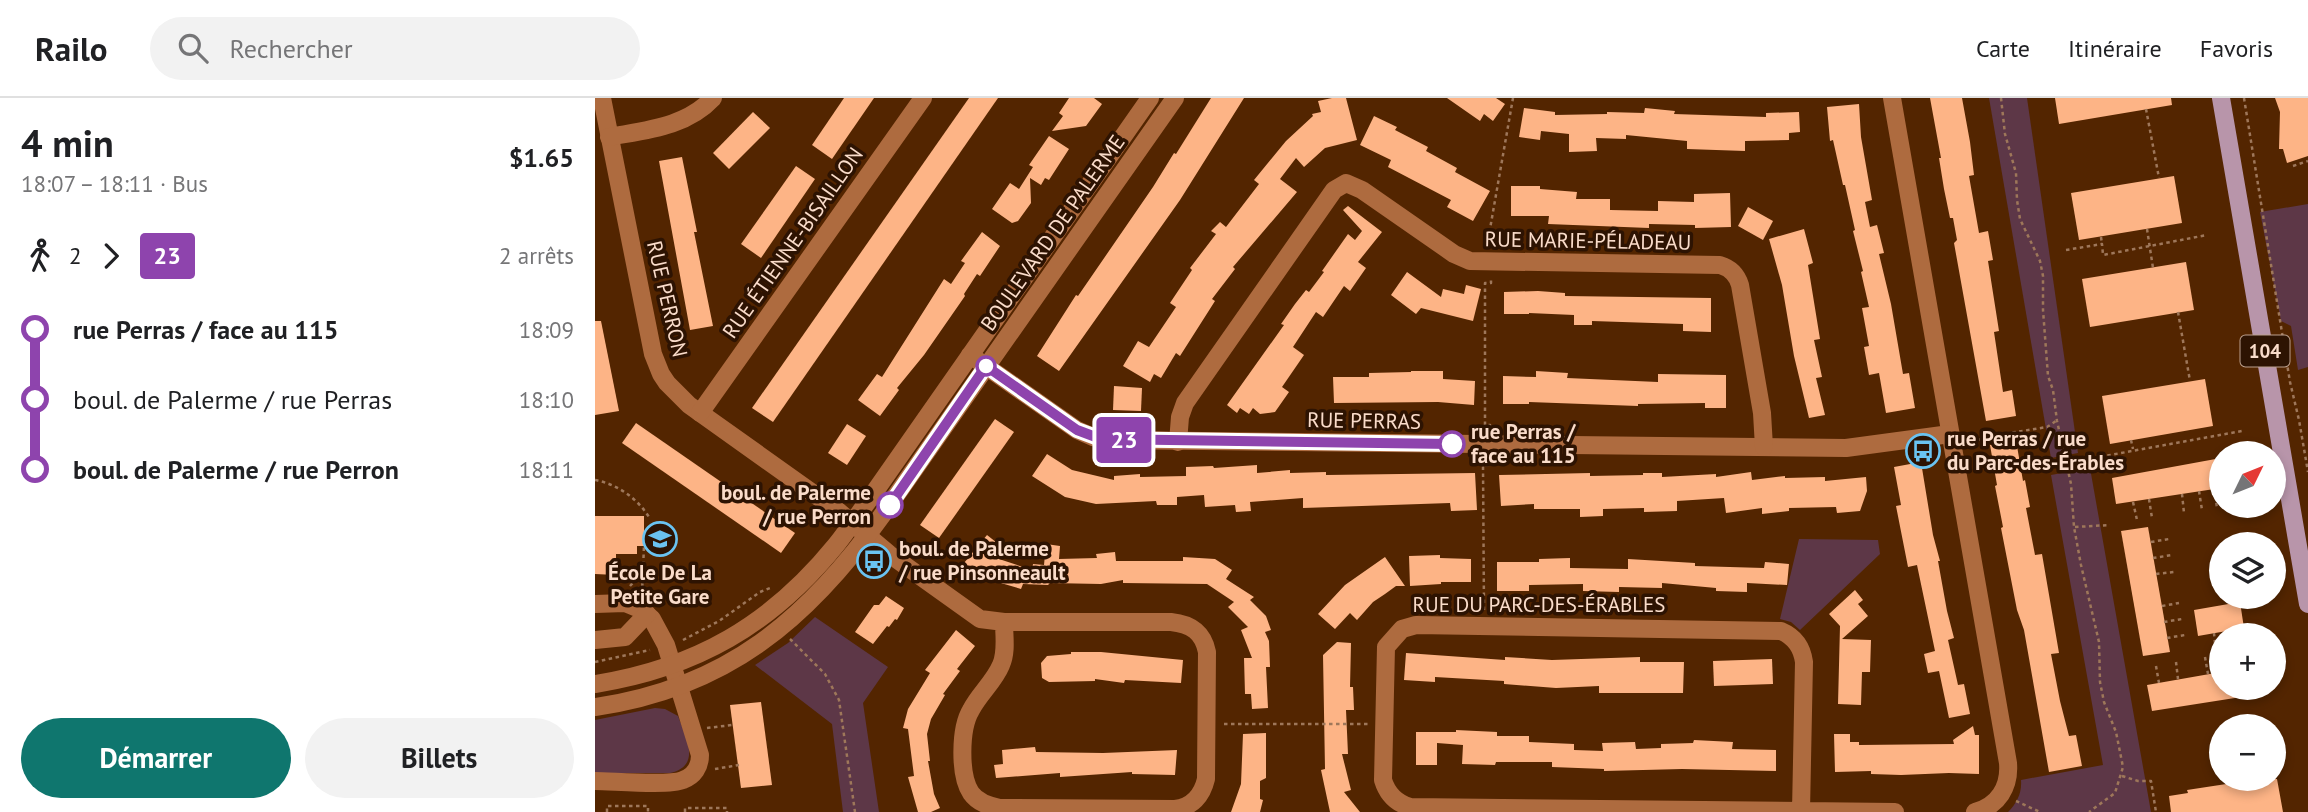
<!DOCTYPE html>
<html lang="fr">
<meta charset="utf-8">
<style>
:root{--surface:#fff;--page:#f2f2f2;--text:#202124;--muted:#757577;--line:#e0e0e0;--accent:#0f766e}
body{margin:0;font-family:"PT Sans",sans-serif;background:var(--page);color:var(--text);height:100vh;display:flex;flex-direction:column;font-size:26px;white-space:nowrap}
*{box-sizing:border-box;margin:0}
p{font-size:23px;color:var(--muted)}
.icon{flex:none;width:38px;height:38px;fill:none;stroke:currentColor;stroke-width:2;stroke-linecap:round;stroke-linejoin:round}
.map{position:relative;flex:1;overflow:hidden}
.panel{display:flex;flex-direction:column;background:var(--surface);width:595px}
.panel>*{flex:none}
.badge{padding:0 14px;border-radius:5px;font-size:24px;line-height:46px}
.needle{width:46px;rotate:47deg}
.tools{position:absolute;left:1614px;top:343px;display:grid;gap:14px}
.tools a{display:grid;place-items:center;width:77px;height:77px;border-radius:50%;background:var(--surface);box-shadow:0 4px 10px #0003;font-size:35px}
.map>.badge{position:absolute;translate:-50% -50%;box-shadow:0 0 0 4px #fff}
.legs{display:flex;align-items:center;gap:10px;height:77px;padding:0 21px;font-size:23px}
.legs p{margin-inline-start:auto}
.overview{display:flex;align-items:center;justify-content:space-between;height:119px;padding:0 21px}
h1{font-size:38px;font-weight:600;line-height:52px}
.button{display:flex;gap:14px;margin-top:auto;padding:14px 21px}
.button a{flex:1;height:80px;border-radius:42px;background:var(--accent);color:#fff;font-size:28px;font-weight:600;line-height:80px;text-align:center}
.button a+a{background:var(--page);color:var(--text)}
ul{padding:0 21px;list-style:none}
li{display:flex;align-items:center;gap:24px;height:70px;font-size:26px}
li i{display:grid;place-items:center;width:10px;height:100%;margin:0 9px;background:currentColor}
li i::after{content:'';width:18px;height:18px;margin:-9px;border:5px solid;border-radius:50%;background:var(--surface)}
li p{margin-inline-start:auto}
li:first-child i{background:linear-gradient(#0000 50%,currentColor 0)}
li:last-child i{background:linear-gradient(currentColor 50%,#0000 0)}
header{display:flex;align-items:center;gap:42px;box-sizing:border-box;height:98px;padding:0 35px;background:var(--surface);border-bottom:2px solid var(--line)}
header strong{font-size:33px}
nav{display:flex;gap:38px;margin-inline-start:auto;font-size:24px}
.search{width:490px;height:63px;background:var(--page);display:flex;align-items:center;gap:18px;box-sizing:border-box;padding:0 24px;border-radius:38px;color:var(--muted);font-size:26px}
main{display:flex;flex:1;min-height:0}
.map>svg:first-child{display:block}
</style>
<header>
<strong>Railo</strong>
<div class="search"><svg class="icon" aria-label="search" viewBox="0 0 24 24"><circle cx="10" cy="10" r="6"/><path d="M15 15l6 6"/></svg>Rechercher</div>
<nav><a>Carte</a><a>Itinéraire</a><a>Favoris</a></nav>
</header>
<main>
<section class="panel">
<div class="overview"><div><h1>4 min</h1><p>18:07 – 18:11 · Bus</p></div><b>$1.65</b></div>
<div class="legs"><svg class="icon" aria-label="walk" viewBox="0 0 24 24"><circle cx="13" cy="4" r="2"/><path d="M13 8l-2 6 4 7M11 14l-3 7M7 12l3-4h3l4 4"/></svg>2<svg class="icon" aria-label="forward" viewBox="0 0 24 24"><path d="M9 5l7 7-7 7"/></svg><b class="badge" style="background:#8e44ad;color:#fff">23</b><p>2 arrêts</p></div>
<ul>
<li><i style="color:#8e44ad"></i><b>rue Perras / face au 115</b><p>18:09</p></li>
<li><i style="color:#8e44ad"></i><span>boul. de Palerme / rue Perras</span><p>18:10</p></li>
<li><i style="color:#8e44ad"></i><b>boul. de Palerme / rue Perron</b><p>18:11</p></li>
</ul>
<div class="button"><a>Démarrer</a><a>Billets</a></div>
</section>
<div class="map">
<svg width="1713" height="714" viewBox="0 0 1713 714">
<rect width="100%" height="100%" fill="#532500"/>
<g fill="#5d3747">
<polygon points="1394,0 1432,0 1483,355 1456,360"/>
<polygon points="1713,106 1713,269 1703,272 1696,228 1686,223 1665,114"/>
<path d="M1495,370L1556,714H1413C1422,705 1427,695 1426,682L1508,667L1456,377Z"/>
<polygon points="1204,441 1283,442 1285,456 1205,532 1196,524 1185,521"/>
<polygon points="220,519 293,569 268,605 284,714 248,714 237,626 160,567 193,545"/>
<path d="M60,610L70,611L83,618C91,639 107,668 75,675H0V622Z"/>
</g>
<g fill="#fdb486">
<polygon points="249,0 279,0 237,61 217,47"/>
<polygon points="374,0 403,0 178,324 157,310"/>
<polygon points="474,0 499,0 507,6 491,28 457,33 468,18 464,15"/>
<polygon points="616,0 649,0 585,102 464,273 442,258 481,197 483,198 558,89 579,55 581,56"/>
<polygon points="737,0 751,0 762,42 730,50 709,69 701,60 685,81 702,94 638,169 640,171 617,201 620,203 585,258 581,255 566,280 559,276 555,284 528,268 543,243 554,249 581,209 575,205 597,172 595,170 621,136 616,133 625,124 631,129 664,86 659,82 691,43 718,18 717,16 726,14 723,3"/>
<polygon points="852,0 901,0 910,6 898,23 889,16 885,23"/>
<polygon points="1335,0 1367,0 1375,44 1379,77 1374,78 1384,135 1393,133 1398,162 1393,163 1404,233 1399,234 1408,294 1417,292 1421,318 1391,323 1359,145 1362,142 1358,120 1355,120 1349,91 1344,60 1346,60"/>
<polygon points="1460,0 1576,0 1577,7 1464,26"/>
<polygon points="1680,0 1713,0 1713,58 1692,65 1688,51 1684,51 1685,14"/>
<polygon points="1264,6 1266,39 1277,102 1270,104 1275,129 1282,127 1289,155 1284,156 1296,206 1308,276 1314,275 1320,310 1291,315 1284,275 1274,277 1269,249 1274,248 1267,210 1274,209 1266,174 1268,173 1258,133 1260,132 1250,87 1248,87 1238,42 1235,43 1232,9"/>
<polygon points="929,10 960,14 960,17 1012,16 1012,14 1049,15 1050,10 1080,13 1079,16 1171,19 1171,15 1204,14 1205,34 1194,35 1194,42 1150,43 1150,53 1092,51 1092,43 1031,37 1031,41 1001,40 1002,53 974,54 974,36 946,33 945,42 924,39"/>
<polygon points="158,14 175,30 134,71 118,55"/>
<polygon points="779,18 802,29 800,32 833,49 831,53 862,70 860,74 895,93 878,123 852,109 856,102 793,69 796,62 765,47"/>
<polygon points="454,38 474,51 454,82 450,80 446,87 435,80 436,105 423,123 417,125 397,111 415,85 424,91 438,69 434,67"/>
<polygon points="87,59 102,134 99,134 118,228 95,232 64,63"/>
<polygon points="201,68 220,81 166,160 146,146"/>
<polygon points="1579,78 1587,125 1484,142 1476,95"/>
<polygon points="916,88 945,88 945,91 982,94 981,101 1015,101 1015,112 1063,113 1063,103 1099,104 1099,96 1135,95 1136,129 1100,130 1100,127 1054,126 1054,130 953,126 954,118 916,118"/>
<polygon points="753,108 787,134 763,164 771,170 755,193 749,188 728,219 721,214 698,249 709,257 687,289 694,294 680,314 665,316 658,310 654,316 645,310 642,315 632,307 689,227 686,226 700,206 711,192 714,194 729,174 727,173 753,136 760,142 767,133 748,112"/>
<polygon points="1153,109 1178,123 1168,142 1143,128"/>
<polygon points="1209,131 1218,165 1213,167 1225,241 1219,242 1227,279 1221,280 1230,317 1214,320 1199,258 1187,187 1174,141"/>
<polygon points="387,134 405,148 385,178 382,176 369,196 370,198 329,257 302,290 304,292 285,318 263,302 282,276 287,279 349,181 356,186 370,165 366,163"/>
<polygon points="1591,164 1599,212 1495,229 1487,181"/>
<polygon points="812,174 846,199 848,191 869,196 871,187 886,191 878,223 826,210 821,216 796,197"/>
<polygon points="943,193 970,195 970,198 1116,200 1116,234 1088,233 1088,226 997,223 997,227 979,227 979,217 934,215 934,216 909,216 909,194"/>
<polygon points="0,223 6,223 24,313 0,317"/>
<polygon points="816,273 848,273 848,281 880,283 879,307 843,304 739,305 738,279 774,279 774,275 816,274"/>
<polygon points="941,273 973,275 972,280 1063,284 1063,276 1131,277 1131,310 1110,310 1110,305 1043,306 1043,308 934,304 934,306 908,306 908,278 941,279"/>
<polygon points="1610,281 1618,328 1515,346 1507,298"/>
<polygon points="519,288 547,290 546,313 518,312"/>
<polygon points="400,321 419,334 344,440 325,427"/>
<polygon points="41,325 200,435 186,455 27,345"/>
<polygon points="252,326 271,338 252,367 233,355"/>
<polygon points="1414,344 1416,349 1422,348 1428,383 1430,382 1435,409 1431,410 1440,457 1447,456 1464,555 1456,556 1465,603 1474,638 1481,637 1487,668 1454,674 1429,532 1422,512 1406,430 1408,429 1400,388 1402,387 1395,347"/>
<polygon points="452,356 477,372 519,382 519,378 545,376 545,379 591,378 591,369 618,368 619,370 662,367 662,375 695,372 695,375 731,374 731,377 880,375 882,412 856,413 855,405 708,410 708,400 655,404 656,413 641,414 640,407 610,409 609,397 582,399 582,407 562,407 561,403 501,406 470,399 437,378"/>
<polygon points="1626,360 1626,390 1521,406 1517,380"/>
<polygon points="1326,364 1338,437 1345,463 1343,463 1352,513 1359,540 1353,542 1363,587 1369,586 1375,616 1354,620 1344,573 1333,575 1329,556 1340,553 1322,467 1313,469 1301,408 1306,407 1299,369"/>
<polygon points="1156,374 1157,382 1190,378 1190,380 1230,379 1230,383 1271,379 1272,393 1265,413 1242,415 1241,409 1194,410 1194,413 1167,416 1167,410 1131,415 1129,400 1082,403 1082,413 1049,414 1049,410 1008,411 1008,418 985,419 985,411 939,411 939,406 906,408 904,377 995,375 995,378 1048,377 1048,375 1067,375 1067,379 1121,376 1121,379"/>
<polygon points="0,418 49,418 49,448 42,448 42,456 21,456 21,477 0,476"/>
<polygon points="1553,429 1575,554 1548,558 1526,433"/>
<polygon points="392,437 411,452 404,461 437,472 438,466 449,467 451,446 465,448 464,461 502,460 501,456 520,454 521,463 588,463 588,459 620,461 637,472 631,481 659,499 655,502 671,518 676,532 670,534 674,543 675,569 671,569 673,610 657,611 656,596 650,596 649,560 657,560 646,532 653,529 633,509 639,504 612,486 528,485 528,482 506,486 455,485 453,487 428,486 426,491 392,481 391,483 369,465"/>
<polygon points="845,457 845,460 876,461 876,484 846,484 846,486 815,488 814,458"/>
<polygon points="790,459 810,488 801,488 790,496 778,504 762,522 755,515 740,531 723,516 750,487"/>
<polygon points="975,460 975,470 1033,471 1033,461 1100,465 1100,468 1169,470 1170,464 1194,466 1192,487 1152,485 1152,494 1121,493 1121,490 1067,485 1067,490 1024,489 1024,494 988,493 988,486 934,487 934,493 902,493 902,464 944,464 944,461"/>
<polygon points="1260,492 1268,502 1263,506 1273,518 1247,541 1276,542 1275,574 1267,574 1266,607 1243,606 1245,528 1234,516"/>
<polygon points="291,498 309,510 302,522 300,521 294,529 292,528 278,546 260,534 279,507 284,507"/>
<polygon points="1645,504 1649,530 1603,538 1599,512"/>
<polygon points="361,532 380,548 362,571 365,573 348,596 350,597 336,621 332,636 335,663 333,663 339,696 345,710 336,714 323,714 313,679 319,678 313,631 308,630 313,611 335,575 330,572"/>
<polygon points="742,544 756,545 755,589 758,589 759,612 751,612 753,656 747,656 756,692 749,694 765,714 735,714 726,672 730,671 728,557"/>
<polygon points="476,554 506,554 588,562 586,585 530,582 529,585 500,581 500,583 454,584 447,580 446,565 452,558 476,556"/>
<polygon points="811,555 910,562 910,559 957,562 1045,559 1045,564 1089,564 1088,595 1004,595 1004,588 961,590 909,586 909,583 840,579 840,584 809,582"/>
<polygon points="1177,561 1178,586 1119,588 1118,563"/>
<polygon points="1626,574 1626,590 1658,590 1659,597 1557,613 1552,587"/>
<polygon points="166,604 177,687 146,690 135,607"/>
<polygon points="1378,628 1380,637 1384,637 1384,676 1354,675 1306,677 1276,676 1276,673 1240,674 1239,636 1255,636 1255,644 1264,644 1264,647 1359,646 1358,642"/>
<polygon points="861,632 902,634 902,638 934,638 934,644 979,646 979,652 1008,653 1007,645 1040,644 1041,651 1066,650 1066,646 1098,645 1099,642 1138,644 1137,651 1181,652 1181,673 1087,671 1009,673 1009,671 957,669 957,664 901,664 900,667 867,666 868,647 842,645 842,667 821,667 821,634 861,634"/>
<polygon points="671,635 671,680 665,683 665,701 668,702 665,714 636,714 646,686 648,636"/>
<polygon points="440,649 441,654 508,655 582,652 580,677 537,676 537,674 465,679 465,675 401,680 399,667 408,666 407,652"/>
<polygon points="1664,681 1682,681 1688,714 1576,714 1574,698 1593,695 1592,692"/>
</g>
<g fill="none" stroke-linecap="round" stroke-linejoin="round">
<g stroke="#9e775a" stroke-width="2.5" stroke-dasharray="3.5 3.5" stroke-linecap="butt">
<polyline points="1406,0 1410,36 1421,75 1422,102 1425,121 1445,163 1448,178 1448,212 1453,278 1458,292 1462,323 1476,386 1479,429 1486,467 1504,544 1505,584 1509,604 1521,634 1528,669 1520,695 1494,714"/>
<polyline points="1649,0 1695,284 1704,322 1713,374"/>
<polyline points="1551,11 1564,80"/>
<polyline points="1698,68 1713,63"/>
<polyline points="1552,131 1558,170"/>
<polyline points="1506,139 1507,146"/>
<polyline points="892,148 918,0"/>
<polyline points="1471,152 1507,146 1508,157 1612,137"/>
<polyline points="1583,214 1595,283"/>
<polyline points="895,329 895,327 890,327 890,185 896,185 896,179"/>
<polyline points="1374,340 1376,340 1377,345 1390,339 1452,329 1461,323"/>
<polyline points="1536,342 1538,351"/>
<polyline points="1471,365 1647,333"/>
<path d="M0,382C22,386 42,400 54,419"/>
<polyline points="1619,391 1622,410"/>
<polyline points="1604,393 1607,412"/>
<polyline points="1587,396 1589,415"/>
<polyline points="1554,401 1557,420"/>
<polyline points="1538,404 1542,422"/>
<polyline points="1480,429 1515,427"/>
<polyline points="1556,444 1574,441"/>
<polyline points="1558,460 1577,457"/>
<polyline points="1561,476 1579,474"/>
<polyline points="35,488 47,475 54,475"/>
<polyline points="47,495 49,448 54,448"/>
<polyline points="62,497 67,507"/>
<polyline points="1567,508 1584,505"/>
<polyline points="889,512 888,367 894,367 894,363"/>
<polyline points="1569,524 1587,521"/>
<polyline points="1636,532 1637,537"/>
<polyline points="1619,535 1621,557"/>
<polyline points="1572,540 1590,537"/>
<polyline points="195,541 230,576 244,602 260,714"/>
<polyline points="88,542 124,523 165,494 175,490"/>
<polyline points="1610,559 1613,576"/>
<polyline points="0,564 55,552"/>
<polyline points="1581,564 1583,581"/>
<polyline points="1561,568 1564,585"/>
<polyline points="629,626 773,626"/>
<polyline points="112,630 137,627"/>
<polyline points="120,671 144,667"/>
<polyline points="1527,678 1543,683 1556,683 1561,714"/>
<polyline points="1421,703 1445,714"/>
<polyline points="12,714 12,708 53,708 53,714"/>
<polyline points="90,714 90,710 132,710 132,714"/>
</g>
<g stroke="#ae6b3f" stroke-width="18">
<path d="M7,0L58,256L66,276L72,285L94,307L243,413L294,456L385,521L409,524H576C596,526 608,534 612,554L611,681C607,698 597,709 580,711L405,710C394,708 383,705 376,695C364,677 365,630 376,612C384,596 399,584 406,567C412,554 409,538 409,524"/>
<path d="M1297,0L1413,665C1415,689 1403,708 1380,714"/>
<path d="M14,39C51,32 91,29 118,0"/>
<polyline points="375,257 482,332 498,339 516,342 1251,350 1355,336"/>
<polyline points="105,315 328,0"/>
<path d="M583,344L585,319L590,305L739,92L751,85L767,92L859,156L875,163L1125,167C1135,170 1142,177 1145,187L1167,315L1169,349"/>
<path d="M0,506L30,505L47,512L57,521L71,547L105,657C105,669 99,678 88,682C74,688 18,683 0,683"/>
<polyline points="0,542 30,539 52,516"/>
<path d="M0,586C101,570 176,527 241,447C253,432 264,415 276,399L555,0"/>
<path d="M0,609C132,590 213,521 288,416L580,0"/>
<path d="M1206,713L1209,564C1207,549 1200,539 1186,533L821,527L807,531L791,549L788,682C792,695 801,705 815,709L1300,714"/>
</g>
<polyline stroke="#b895aa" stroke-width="18" points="1626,0 1713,506"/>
</g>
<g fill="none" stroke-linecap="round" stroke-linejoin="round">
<g stroke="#fff" stroke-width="16">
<polyline id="line-1" points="295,407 391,268 482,332 506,341 857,346"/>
</g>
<use href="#line-1" stroke="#8e44ad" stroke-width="10"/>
</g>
<defs>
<g id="bus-ring" transform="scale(1.75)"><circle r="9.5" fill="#2d1302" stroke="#6ac3f1" stroke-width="1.5"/><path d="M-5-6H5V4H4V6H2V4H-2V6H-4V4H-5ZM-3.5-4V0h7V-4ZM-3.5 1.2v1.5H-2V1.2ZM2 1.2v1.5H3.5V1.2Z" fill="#6ac3f1"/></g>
<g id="school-ring" transform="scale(1.75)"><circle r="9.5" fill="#2d1302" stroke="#6ac3f1" stroke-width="1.5"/><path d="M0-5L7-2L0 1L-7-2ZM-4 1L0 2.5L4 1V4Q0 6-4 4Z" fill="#6ac3f1"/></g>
</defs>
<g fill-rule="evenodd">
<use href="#bus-ring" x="1328" y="353"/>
<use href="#school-ring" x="65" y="441"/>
<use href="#bus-ring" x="279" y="463"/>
</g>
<g fill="#fff" stroke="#8e44ad" stroke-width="3.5">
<circle cx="391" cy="268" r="9"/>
<circle cx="857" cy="346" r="12"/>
<circle cx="295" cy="407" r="12"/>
</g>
<g text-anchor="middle" stroke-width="7" stroke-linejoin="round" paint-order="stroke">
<rect fill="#2d1302" stroke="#bca08e" stroke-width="2" x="1645.5" y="237.5" width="49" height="31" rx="5"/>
<g font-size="19" font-weight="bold" fill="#fadcca">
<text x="1670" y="260">104</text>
</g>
<g font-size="21" fill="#fadcca" stroke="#2d1302">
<text transform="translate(458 135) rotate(-55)" y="7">BOULEVARD DE PALERME</text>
<text transform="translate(993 143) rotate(1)" y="7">RUE MARIE-PÉLADEAU</text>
<text transform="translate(198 145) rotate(-55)" y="7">RUE ÉTIENNE-BISAILLON</text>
<text transform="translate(72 201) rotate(77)" y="7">RUE PERRON</text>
<text transform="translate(769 323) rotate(1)" y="7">RUE PERRAS</text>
<text x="944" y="514">RUE DU PARC-DES-ÉRABLES</text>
</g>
<g font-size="21" font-weight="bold" fill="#fadcca" stroke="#2d1302" text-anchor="start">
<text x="876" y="341">rue Perras /<tspan x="876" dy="24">face au 115</tspan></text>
<text x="276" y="402" text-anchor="end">boul. de Palerme<tspan x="276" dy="24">/ rue Perron</tspan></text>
</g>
<g font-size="21" font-weight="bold" fill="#fadcca" stroke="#2d1302" text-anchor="start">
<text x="1352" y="348">rue Perras / rue<tspan x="1352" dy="24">du Parc-des-Érables</tspan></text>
<text x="304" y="458">boul. de Palerme<tspan x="304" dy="24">/ rue Pinsonneault</tspan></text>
<text x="65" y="482" text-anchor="middle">École De La<tspan x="65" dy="24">Petite Gare</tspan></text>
</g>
</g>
</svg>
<div class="tools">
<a><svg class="needle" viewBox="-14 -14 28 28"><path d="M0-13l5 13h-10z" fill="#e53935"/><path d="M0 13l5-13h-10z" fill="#757577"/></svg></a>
<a><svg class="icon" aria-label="layers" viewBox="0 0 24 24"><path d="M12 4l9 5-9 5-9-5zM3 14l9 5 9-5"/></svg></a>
<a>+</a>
<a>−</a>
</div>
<b class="badge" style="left:529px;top:342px;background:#8e44ad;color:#fff">23</b>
</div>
</main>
